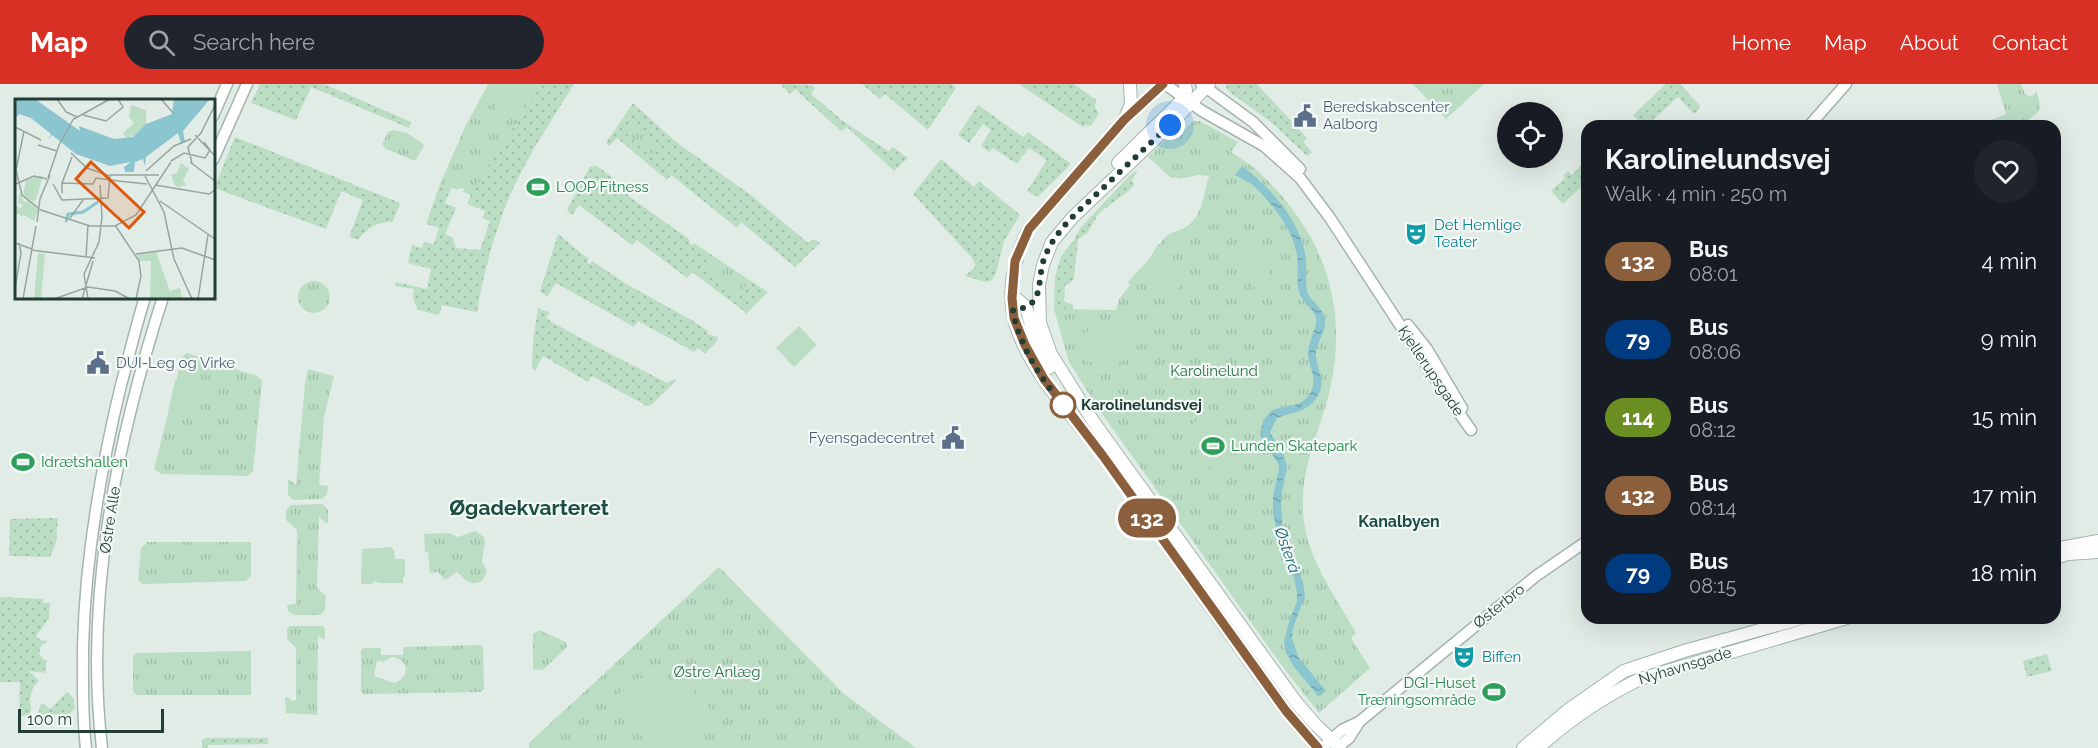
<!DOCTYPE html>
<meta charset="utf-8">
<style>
:root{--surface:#171b24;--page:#20242c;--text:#f1f3f6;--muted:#9ea1a6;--accent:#d93025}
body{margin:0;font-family:Raleway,sans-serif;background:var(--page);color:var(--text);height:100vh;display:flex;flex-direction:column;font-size:22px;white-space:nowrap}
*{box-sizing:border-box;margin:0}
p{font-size:20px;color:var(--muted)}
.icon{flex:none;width:33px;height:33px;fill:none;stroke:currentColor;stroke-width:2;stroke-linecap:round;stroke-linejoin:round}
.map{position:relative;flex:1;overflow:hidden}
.panel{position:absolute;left:1581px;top:36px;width:480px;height:504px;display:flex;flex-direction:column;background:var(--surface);border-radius:18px;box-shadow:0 6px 24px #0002}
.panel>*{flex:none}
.badge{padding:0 12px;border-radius:20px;font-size:21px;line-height:39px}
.fabs{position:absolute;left:1497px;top:18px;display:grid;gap:12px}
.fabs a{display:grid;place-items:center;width:66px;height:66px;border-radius:50%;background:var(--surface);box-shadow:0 6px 24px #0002;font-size:30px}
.scale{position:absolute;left:18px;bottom:15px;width:146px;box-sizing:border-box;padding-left:6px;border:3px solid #223d36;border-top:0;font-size:16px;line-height:21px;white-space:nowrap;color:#223d36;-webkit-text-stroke:4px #f2f8f5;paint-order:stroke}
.you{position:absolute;width:30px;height:30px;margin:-15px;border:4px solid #fff;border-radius:50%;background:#1a73e8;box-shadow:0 0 0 9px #1a73e833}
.map>.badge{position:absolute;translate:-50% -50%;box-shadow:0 0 0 3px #fff}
.round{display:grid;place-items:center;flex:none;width:63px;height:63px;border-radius:32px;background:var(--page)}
.headline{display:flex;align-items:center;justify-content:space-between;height:102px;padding:0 24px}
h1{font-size:28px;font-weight:700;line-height:45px}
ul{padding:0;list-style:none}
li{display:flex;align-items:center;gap:18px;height:78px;padding:0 24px}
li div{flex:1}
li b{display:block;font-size:22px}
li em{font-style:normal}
li .badge{min-width:66px;font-weight:700;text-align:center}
header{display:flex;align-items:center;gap:36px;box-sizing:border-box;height:84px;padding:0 30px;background:var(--accent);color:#fff}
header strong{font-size:28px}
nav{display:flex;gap:33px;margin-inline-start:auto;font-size:21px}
.search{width:420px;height:54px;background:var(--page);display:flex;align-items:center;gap:15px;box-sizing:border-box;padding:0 21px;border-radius:33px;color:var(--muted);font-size:22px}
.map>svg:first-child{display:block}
</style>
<header>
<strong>Map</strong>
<div class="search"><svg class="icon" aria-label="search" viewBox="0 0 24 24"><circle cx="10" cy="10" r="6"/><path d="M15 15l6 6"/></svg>Search here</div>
<nav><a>Home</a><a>Map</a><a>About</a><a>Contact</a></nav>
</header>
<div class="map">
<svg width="2098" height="664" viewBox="0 0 2098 664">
<defs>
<pattern id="grass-dots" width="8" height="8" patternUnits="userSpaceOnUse" patternTransform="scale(1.5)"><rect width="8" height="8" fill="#bbddc4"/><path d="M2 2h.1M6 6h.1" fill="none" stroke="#a0bfa9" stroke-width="1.8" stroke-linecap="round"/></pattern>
<pattern id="park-tufts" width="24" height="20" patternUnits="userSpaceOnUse" patternTransform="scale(1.5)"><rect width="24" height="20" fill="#bbddc4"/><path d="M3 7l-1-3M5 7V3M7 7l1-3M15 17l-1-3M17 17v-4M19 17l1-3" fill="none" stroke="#a0bfa9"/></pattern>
<pattern id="water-ripples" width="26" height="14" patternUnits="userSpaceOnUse" patternTransform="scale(1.5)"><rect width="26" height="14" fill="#8bc5d0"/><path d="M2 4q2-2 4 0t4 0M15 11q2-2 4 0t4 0" fill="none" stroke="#71a1aa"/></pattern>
</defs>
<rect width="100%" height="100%" fill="#e2ece7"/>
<g fill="url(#grass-dots)">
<polygon points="260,0 324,0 411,38 409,44 311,3 296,36 251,19"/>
<path d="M541,0H574C550,39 523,78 506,121C493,155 483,191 477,228L442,221L439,231L418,226L413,214L414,205L395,202L396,198L427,205L431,185L408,179L412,161L422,164L424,158L434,160L439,144L426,140L440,100L451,104L445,119L456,124L445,150L453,154V156L456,164L480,166L490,137L483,134L485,127L467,120L473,105Z"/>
<polygon points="780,0 812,1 815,4 811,10 843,37 888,67 893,63 908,74 894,87 847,43 841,47 795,5 790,10"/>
<polygon points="862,0 951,0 956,4 928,46 885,10 880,15"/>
<polygon points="1019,0 1074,0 1096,16 1095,24 1099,29 1091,42 1085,41 1083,43"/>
<polygon points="1226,0 1257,0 1307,54 1303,58 1312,68 1307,72 1272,39 1227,6"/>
<polygon points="1666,0 1680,0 1700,22 1700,24 1694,30 1678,13 1647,42 1643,42 1633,31"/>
<polygon points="633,19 676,58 752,112 808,159 813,155 820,159 795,183 741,138 737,144 671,91 667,96 617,54 609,62 606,59"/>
<polygon points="978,21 1023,53 1028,48 1070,79 1070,81 1038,113 1027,107 1047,76 1029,64 1017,80 993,64 989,68 981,62 991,46 983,40 969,59 958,51"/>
<path d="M235,53L400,119L393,138C378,137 367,144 358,156L349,153L363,116L341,107L326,145L214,104Z"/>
<polygon points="1587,74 1587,97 1563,120 1551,107 1565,94 1563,92 1568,87 1572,91"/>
<polygon points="941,75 974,103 979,97 1020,131 1004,157 996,189 992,196 986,198 965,192 976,182 972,174 913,110"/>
<polygon points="597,82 613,94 612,97 634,116 690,156 689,159 692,161 694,159 715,173 706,188 737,211 751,197 768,208 745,231 745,228 692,188 687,194 637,156 632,161 579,121 572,131 567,126 590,83"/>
<polygon points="1138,86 1132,96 1134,101 1131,105 1099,129 1088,148 1078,156 1074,195 1069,200 1065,201 1064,217 1073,221 1073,226 1054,225 1055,193 1061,172 1074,156 1080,144 1130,91"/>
<path d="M558,150C569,158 577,167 589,175L587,178L590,180L592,177L625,199L693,237L708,247L707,250L718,253V256L705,270L698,264L694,268L638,237L634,243L556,199L547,213L540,207Z"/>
<polygon points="538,224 550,229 546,233 550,237 599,264 667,299 675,295 676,297 651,321 647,322 592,292 588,298 543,272 535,287 532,284 533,257"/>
<polygon points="58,434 56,459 50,473 9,472 10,435"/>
<path d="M0,513L43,515V519H50L49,534L36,552L40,556L48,557L41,562L39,569L44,576H47L45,589L29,587L39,597C28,607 30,619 32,632H19L20,598H0Z"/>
<polygon points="2047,570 2052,587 2027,593 2023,577"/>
<polygon points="67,608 74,615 75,625 69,630 38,631 40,621 42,619 50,625"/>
<polygon points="206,654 268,654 268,660 208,661 207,664 202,664 202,656"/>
</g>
<g fill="url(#park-tufts)" fill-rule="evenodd">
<polygon points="488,0 541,0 471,111 463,108 464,105 459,104 458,106 440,100 466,41"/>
<polygon points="1413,0 1484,0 1446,35"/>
<path d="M1997,0H2021L2025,10L2029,12L2034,11L2036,6C2044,31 2039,26 2021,42H1991L1989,37L2006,30Z"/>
<path d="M1194,37H1200L1238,58L1231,68C1241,75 1252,81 1261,90C1323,149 1349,220 1330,305C1320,348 1300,383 1303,429C1306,474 1335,511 1356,549L1351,554L1370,584L1319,629L1280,579L1100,327L1069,278L1054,225L1116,226L1119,215L1130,201L1128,198L1150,174L1158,160H1160C1170,146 1170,151 1184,144C1203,134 1203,111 1209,92L1199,91L1178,95L1176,93L1171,94L1148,73L1180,42L1184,45Z"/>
<polygon points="633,41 657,63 650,71 625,49"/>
<polygon points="394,46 407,49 422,59 424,62 415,77 386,65 382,60 388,48"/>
<polygon points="715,173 751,197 737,211 706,188"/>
<circle cx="314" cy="213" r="16"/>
<polygon points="187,269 257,292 262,297 253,387 248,392 161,390 154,385 182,273"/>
<polygon points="308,285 334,292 324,333 319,401 328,402 327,410 322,415 293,416 288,411 288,395 296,401 305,299"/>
<polygon points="322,420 328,425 328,439 326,439 319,433 317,504 326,512 325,526 320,531 294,531 288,527 287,521 296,520 297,446 286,436 286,426 291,421"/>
<path d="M475,447L484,453L485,459L482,477L487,487L483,496C471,504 466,496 457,488L445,496L438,488L430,489L428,468H425L424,450L449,449L458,453Z"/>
<polygon points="147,458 251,458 251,492 246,497 142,500 138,496 141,464"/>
<polygon points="719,483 843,609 916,664 529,664 529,659"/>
<polygon points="289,542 323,542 325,545 325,556 318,552 317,631 286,629 285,613 288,613 292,617 296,616 296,564 287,555 287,546"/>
<polygon points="539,546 566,558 567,563 543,586 533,585 533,550"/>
<path d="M481,561L483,564L484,605L481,608L364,610L361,608V567L363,564H381V571H403V563ZM392,573C410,575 410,594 394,599L374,592L377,577L383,578Z"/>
<polygon points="251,567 251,611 136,611 133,607 133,573 136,569"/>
</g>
<g fill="#bbddc4">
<polygon points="510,0 534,0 512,35 494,23"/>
<path d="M1251,164C1267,167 1277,195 1263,205L1253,203L1241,180L1242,170Z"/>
<polygon points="1158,181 1182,198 1172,212 1148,196"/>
<polygon points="1127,238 1138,273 1107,281 1105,275 1087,279 1078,250"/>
<polygon points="799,242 817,261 794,283 776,264"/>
<polygon points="175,296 194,302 186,333 168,329"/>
<path d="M1214,329C1217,343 1218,350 1232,356L1229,387L1216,391L1198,370L1186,346L1198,335Z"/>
<polygon points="391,463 394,466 395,475 405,475 405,493 403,493 403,499 379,499 375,497 371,500 361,500 362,465"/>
<path d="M639,594L687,597L697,613L715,629L673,658C664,652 657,652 648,658L606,615L625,606Z"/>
</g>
<path fill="url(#water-ripples)" d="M1242,82C1269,102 1299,135 1305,169C1307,179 1305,204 1308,210C1313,219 1324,225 1325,236C1327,248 1315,259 1316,271C1317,288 1328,298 1316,314C1307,329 1291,328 1277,334L1270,348L1283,369L1287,383L1281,413L1282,439L1292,472L1303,498L1305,512L1293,544L1292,555L1299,574L1326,607L1319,613L1294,583L1286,569L1284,558L1289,538L1297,517V509L1294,494L1283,472L1273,429V413L1279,384L1278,379L1260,352C1265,308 1296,334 1310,309C1319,295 1308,283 1308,269C1308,258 1318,243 1316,234C1314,224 1302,219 1299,208C1296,197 1299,183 1297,172C1294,147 1274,123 1258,106C1252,99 1243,95 1235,91Z"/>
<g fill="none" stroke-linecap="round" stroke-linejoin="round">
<g stroke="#a5b4ae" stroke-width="13">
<g id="tertiary">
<polyline points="1165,0 1202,27 1264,62 1300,94 1330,134 1436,296 1471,346"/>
<polyline points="1201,0 1253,38 1300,85"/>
<polyline points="213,32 227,0"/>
<polyline points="1809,42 1846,0"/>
<polyline points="213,76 247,0"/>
<polyline points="1408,241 1427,265 1462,324"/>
<path d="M86,664C82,631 83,597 83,563C85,474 100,388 121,301C129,272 136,242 145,213"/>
<path d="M102,664C84,512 117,357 163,213"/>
<polyline points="1322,664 1342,646 1359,638"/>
<polyline points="1337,664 1349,654 1359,638 1440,571 1536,492 1587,457"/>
</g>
</g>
<g stroke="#a0b7af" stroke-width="14">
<g id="secondary">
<path d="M1163,0L1124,36L1029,145C1013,174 1006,210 1016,242C1033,293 1074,332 1105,374C1166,458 1224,544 1286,627L1318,664"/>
<polyline points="1209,0 1170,41 1073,133 1052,158 1043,181 1039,201 1040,239 1051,270 1093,337 1296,618 1315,640 1340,664"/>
<polyline points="1126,32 1131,20 1130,0"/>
<polyline points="1118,79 1184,14 1186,7 1185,0"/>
<polyline points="1012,214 1017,215 1026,223 1036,260 1049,284"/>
<polyline points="2055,465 2098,457"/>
<polyline points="2055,474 2068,470 2098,468"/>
<polyline points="1523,664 1568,626 1624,587 1684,567 1803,534"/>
<path d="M1538,664C1569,636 1603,613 1640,595L1847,534"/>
</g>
</g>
<use href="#tertiary" stroke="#fff" stroke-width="10"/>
<use href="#secondary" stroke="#fff" stroke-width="12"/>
</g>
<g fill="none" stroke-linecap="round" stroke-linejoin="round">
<g stroke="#fff" stroke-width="14">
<polyline id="line" points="1163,0 1124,36 1029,145 1015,177 1012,214 1014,234 1025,261 1044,295 1103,372 1286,627 1318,664"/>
</g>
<use href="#line" stroke="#8b5e3c" stroke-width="9"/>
<path stroke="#223d36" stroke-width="6" stroke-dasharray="0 10.8" d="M1063,321C1041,295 1018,260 1013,226C1044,223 1037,201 1043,178C1053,147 1080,126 1103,104C1125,83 1147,62 1170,41"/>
</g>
<defs>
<g id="civic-bare" transform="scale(1.8)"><path d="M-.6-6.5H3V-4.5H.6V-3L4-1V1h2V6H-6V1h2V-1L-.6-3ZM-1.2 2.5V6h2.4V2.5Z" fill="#5c6f8a" stroke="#f2f8f5" stroke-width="2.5" paint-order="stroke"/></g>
<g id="stadium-bare" transform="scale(1.8)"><path d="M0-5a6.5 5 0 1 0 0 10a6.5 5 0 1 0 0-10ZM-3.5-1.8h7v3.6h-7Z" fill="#2e9e5b" stroke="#f2f8f5" stroke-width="2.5" paint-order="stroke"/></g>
<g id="theatre-bare" transform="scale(1.8)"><path d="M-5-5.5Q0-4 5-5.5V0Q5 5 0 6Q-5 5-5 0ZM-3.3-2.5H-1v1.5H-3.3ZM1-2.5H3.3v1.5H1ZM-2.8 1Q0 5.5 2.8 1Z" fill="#0f9aa8" stroke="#f2f8f5" stroke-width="2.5" paint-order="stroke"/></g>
</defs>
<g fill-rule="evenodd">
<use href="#civic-bare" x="1305" y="32"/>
<use href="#stadium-bare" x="538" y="103"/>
<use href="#theatre-bare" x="1416" y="150"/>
<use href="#civic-bare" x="98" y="279"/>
<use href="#civic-bare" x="953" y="354"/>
<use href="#stadium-bare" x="1213" y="362"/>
<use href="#stadium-bare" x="23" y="378"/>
<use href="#theatre-bare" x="1464" y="573"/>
<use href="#stadium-bare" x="1494" y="608"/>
</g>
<circle fill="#fff" stroke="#8b5e3c" stroke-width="3" cx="1063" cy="321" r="12"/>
<g text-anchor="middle" stroke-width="4.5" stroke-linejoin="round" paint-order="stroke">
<g font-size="15" fill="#4e5e75" stroke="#f2f8f5" text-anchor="start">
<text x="1323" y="28">Beredskabscenter<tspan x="1323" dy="17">Aalborg</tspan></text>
<text x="116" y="284">DUI-Leg og Virke</text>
<text x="935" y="359" text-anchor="end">Fyensgadecentret</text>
</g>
<g font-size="15" fill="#27864d" stroke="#f2f8f5" text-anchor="start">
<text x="556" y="108">LOOP Fitness</text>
<text x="1231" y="367">Lunden Skatepark</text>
<text x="41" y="383">Idrætshallen</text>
<text x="1476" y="604" text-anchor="end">DGI-Huset<tspan x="1476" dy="17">Træningsområde</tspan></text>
</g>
<g font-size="15" fill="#0d838f" stroke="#f2f8f5" text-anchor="start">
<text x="1434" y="146">Det Hemlige<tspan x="1434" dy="17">Teater</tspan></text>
<text x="1482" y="578">Biffen</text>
</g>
<g font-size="15" fill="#2d7348" stroke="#f2f8f5">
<text x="1214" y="292">Karolinelund</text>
<text x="717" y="593">Østre Anlæg</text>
</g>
<g font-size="15" fill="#223d36" stroke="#f2f8f5">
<text transform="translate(1431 287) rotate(56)" y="5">Kjellerupsgade</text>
<text transform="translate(110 436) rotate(-81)" y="5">Østre Alle</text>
<text transform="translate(1499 522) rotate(-39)" y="5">Østerbro</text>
<text transform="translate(1685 582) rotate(-17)" y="5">Nyhavnsgade</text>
</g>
<g font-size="15" font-weight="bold" fill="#223d36" stroke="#f2f8f5" text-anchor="start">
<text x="1081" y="326">Karolinelundsvej</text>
</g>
<g font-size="16" font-weight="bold" fill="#1e4e43" stroke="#f2f8f5">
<text x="1399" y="443">Kanalbyen</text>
</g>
<g font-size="16" font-style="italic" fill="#1d6877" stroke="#f2f8f5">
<text transform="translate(1288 466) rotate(71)" y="6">Østerå</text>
</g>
<g font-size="21" font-weight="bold" fill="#1e4e43" stroke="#f2f8f5">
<text x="529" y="431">Øgadekvarteret</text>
</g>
</g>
<g transform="translate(15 15)">
<rect width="200" height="200" fill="#e2ece7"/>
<path d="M28,76L22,98L19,103L8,96L11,81Z" fill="#bbddc4"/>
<path d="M116,6L131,11V26L124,35L111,39L108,34L119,24L114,18ZM166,64L174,70L168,81L171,86L164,88L160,87L156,76L162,74ZM5,93L9,103L13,102L23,110L19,122L9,116L5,118V114L0,117V104L5,110L8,106L3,104ZM141,153L155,192L165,189L167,199H135L136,162H124L122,156Z" fill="#bbddc4"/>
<path d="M23,154L30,155L26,199L19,200Z" fill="#bbddc4"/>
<path d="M0,0H20L65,32L64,27L99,40L118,38L131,25L157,15L159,0H195L168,32L170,43L166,45L163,34L131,58L130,67L128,60L120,63L119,73H110L109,68L116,63L95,67V74V67L61,55L37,36L33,41L36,35L16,19L4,15L0,20Z" fill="#8bc5d0"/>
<path fill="none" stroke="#8bc5d0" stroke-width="3" d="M51,123L53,115L68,113L83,103"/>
<path fill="none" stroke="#95a6a0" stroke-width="1.5" d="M42,0L51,13L62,18M146,0L159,15M68,16L91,22L108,8L103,0M59,20L95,0M0,28L26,41M9,32L1,71L7,96L26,111L75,127H100L121,116L156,63M180,36L200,57M23,46L42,52M44,46L59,19M156,62L169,54L190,59L195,51L189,43M175,63L200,82M177,64L173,48L186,34L200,6M131,72L159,47L176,40M95,76H144M130,77L149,113L159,160M33,79L44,46M103,82L132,85M47,84L78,85L81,79L104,82M1,85L19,77L32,80M38,85L47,101L93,99L95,77L72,69L56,54M140,86L194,95L200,91M47,94V84L57,58M145,102L200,140M55,119L68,101M22,123L25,100L35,76M100,126L124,162L126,177L121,200M0,144L17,150M16,151L80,159M121,155L167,149L200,161M71,158L73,126M159,160L177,200M0,189L6,154L4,144M8,200L21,127M39,200L73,188L100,192L115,200M67,200L78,162M73,200L69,175L84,143L87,118L85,86M183,200L193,136"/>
<path fill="#de580e" fill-opacity="0.15" stroke="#de580e" stroke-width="3" d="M76,63L129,113L114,129L61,80Z"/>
<rect width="200" height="200" fill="none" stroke="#223d36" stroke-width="3"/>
</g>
</svg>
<div class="fabs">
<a><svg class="icon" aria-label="locate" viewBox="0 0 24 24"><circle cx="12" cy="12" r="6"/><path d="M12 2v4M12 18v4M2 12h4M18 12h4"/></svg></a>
</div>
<div class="scale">100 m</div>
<div class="you" style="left:1170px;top:41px"></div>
<b class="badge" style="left:1147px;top:434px;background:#8b5e3c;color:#fff">132</b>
<section class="panel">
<div class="headline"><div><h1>Karolinelundsvej</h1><p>Walk · 4 min · 250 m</p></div><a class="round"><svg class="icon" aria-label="heart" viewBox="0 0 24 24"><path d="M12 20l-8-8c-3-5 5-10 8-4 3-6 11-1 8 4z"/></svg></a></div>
<ul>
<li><span class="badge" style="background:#8b5e3c;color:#fff">132</span><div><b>Bus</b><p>08:01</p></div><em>4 min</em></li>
<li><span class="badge" style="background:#003b80;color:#fff">79</span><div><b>Bus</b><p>08:06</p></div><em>9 min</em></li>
<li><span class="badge" style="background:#6b8e23;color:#fff">114</span><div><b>Bus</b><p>08:12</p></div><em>15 min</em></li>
<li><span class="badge" style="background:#8b5e3c;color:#fff">132</span><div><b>Bus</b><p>08:14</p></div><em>17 min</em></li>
<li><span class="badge" style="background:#003b80;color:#fff">79</span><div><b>Bus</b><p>08:15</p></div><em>18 min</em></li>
</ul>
</section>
</div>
